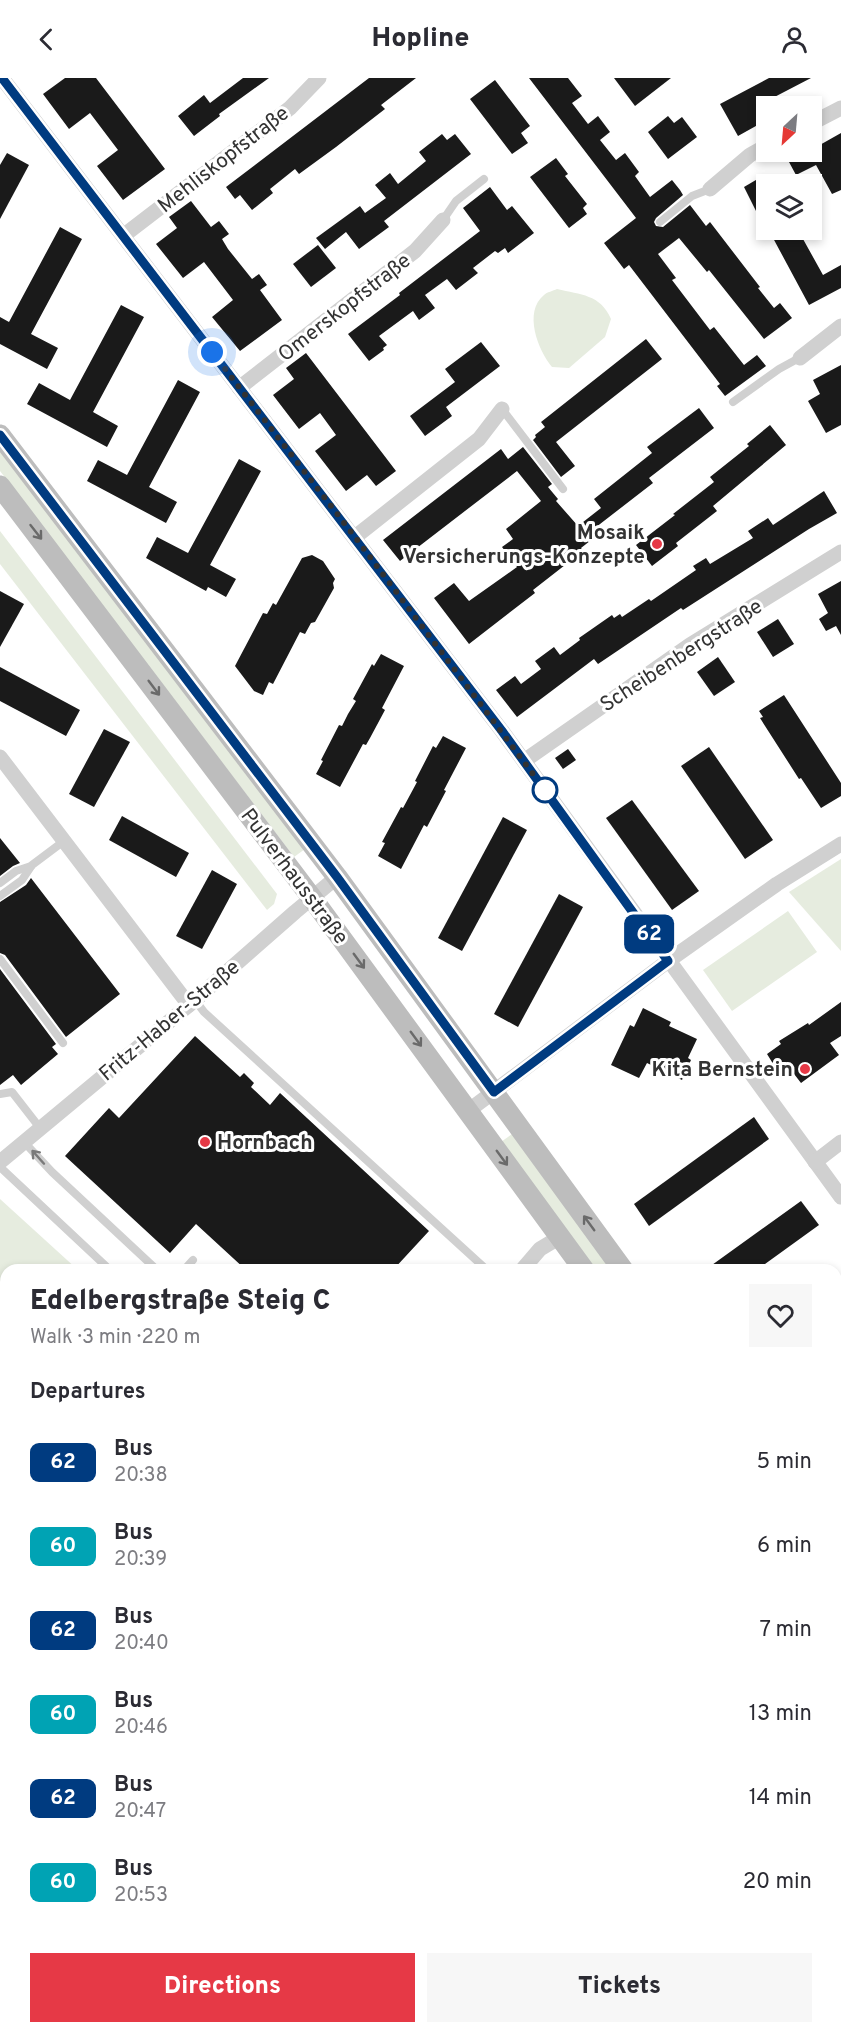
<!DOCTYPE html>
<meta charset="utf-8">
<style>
:root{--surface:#fff;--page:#f7f7f7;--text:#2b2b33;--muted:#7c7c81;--accent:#e63946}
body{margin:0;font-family:Overpass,sans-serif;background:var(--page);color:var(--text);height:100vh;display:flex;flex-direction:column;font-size:22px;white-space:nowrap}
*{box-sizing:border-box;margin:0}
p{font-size:20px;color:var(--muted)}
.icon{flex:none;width:33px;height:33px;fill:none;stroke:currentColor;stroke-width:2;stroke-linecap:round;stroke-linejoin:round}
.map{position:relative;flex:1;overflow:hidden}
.drawer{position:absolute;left:0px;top:1186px;width:842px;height:770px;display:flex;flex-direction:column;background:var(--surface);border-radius:18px 18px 0 0;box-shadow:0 3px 9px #0003}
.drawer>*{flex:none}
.badge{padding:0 12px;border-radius:9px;font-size:21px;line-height:39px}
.needle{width:39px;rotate:206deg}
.buttons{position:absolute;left:756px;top:18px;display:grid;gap:12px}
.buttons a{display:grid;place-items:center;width:66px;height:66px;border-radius:0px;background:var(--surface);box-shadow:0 3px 9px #0003;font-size:30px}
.you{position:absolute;width:30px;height:30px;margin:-15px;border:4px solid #fff;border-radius:50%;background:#1a73e8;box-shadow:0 0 0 9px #1a73e833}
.map>.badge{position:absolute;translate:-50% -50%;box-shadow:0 0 0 3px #fff}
h2{padding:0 30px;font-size:22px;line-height:54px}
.round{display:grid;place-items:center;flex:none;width:63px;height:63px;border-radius:0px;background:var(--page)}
.summary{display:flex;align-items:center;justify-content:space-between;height:102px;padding:0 30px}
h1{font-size:28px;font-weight:800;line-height:45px}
.button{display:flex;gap:12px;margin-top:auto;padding:12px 30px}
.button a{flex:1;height:69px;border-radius:0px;background:var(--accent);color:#fff;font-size:24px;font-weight:800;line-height:69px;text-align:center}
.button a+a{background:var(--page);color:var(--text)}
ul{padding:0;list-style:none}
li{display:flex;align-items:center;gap:18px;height:84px;padding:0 30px}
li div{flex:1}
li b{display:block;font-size:22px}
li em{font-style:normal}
li .badge{min-width:66px;font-weight:700;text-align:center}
header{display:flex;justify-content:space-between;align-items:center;height:78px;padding:0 30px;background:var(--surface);font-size:27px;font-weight:800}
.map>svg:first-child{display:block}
</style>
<header><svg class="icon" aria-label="back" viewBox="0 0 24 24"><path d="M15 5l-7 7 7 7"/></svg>Hopline<svg class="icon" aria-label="person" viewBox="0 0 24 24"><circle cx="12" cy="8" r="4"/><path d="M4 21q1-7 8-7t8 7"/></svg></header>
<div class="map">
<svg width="841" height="1955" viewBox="0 0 841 1955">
<rect width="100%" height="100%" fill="#fff"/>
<g fill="#e6ecdf">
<path d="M557,211C581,217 600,216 611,241L605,259L569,290L552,289C538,272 523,234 544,217C547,214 553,213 557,211Z"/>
<polygon points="0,372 305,771 294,779 0,393"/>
<polygon points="0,453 277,816 274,826 267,832 0,486"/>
<polygon points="841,781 841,873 789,814"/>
<polygon points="788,833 817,874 732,933 703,892"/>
<polygon points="512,1056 611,1192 596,1192 501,1064"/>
<polygon points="0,1121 78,1192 6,1192 6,1448 0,1443"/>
<polygon points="836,1588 841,1596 841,1669 836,1661"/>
<polygon points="562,1950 730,1950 732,1955 564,1955"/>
</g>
<g fill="#1a1a1a">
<polygon points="65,0 96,0 165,91 123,122 97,88 118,72 90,35 69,51 43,16"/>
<polygon points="243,0 269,0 219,36 220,38 194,58 178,38 204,17 210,25"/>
<polygon points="369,0 416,0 381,27 385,31 336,69 299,96 295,91 270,111 273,115 252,132 240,117 235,121 226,109"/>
<polygon points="529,0 568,0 582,18 572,25 588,46 598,38 610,54 600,62 616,82 625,75 639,94 635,98 650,119 672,102 680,112 683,117 656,140 654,144 656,148 663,149 690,127 706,148 710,144 760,209 758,210 774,230 780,225 792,240 764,261 709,192 707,194 679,160 658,176 676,200 672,202 710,252 714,249 744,287 757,277 766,288 725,318 717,308 720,306 629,187 624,191 604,165 636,140"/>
<polygon points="614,0 671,0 635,28"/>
<polygon points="769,0 811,0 757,28 765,43 738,58 720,26"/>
<polygon points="495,2 530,48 521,55 528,65 512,76 470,21"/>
<polygon points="668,38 674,45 682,39 697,59 668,81 648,54"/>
<polygon points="841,55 841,112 832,116 816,87 796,97 789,84 812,74 818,68"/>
<polygon points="442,56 447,62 455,56 471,76 384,143 389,149 359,171 346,154 325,171 316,160 360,128 365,135 386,120 375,107 390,95 398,106 426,83 419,74"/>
<polygon points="7,75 29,87 0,141 0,87"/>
<polygon points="556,80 568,96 565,98 587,126 583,130 587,136 569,150 530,99"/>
<polygon points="766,96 766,153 744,109"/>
<polygon points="490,109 507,132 512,128 534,155 508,175 505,170 498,175 495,173 473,190 478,195 456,212 447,201 425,217 435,230 419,242 413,233 379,258 387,267 383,270 384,272 369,283 348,256 400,217 399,215 480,153 463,130"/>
<polygon points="191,123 211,149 219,143 229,156 222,161 228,171 252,201 259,196 267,207 260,212 282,242 240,273 212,239 233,222 204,184 183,200 156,166 177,150 169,139"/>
<polygon points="60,149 82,161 31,256 58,270 47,291 0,266 0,239 9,244"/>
<polygon points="789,152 798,152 823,197 841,187 841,210 809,227 773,160"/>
<polygon points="318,167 336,190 311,209 293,186"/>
<polygon points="121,227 144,239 93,334 118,348 107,369 27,326 39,305 70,322"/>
<polygon points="646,261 662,281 556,364 575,388 561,399 533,362 536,359 535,357 545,349 541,344"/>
<polygon points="481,264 500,288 446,329 452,338 425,358 410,338 455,304 445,291"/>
<polygon points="306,275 396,393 376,408 367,397 346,413 315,373 336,357 320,335 299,351 273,317 294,301 286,290"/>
<polygon points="841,287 841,347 826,355 808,323 820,316 813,302"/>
<polygon points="178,302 200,314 149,409 177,424 166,445 87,403 98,382 127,397"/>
<polygon points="699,330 714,350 649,400 653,405 591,453 595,459 581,470 583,473 533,512 535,515 469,566 434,520 454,505 469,523 517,489 502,469 513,461 506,451 541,423 517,393 400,483 383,462 501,371 508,381 523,369 552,406 548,409 558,421 556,423 578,448 601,430 594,421 652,375 647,369"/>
<polygon points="770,347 786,367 713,428 717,433 676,465 678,468 652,488 636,467 675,437 673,436 714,404 710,399 749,368 747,366"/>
<polygon points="239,381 261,393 210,487 236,501 226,519 208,509 206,513 146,480 157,459 188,475"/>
<polygon points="824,413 837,435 809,451 683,532 681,530 598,586 594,581 517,639 496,612 515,598 521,606 541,591 535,583 554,569 560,577 580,562 579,560 612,537 614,540 620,536 622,539 649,521 651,523 696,492 693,488 706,480 710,486 753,460 748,453 768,440 773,447"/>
<polygon points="312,477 323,483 335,501 333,505 334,510 315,544 311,545 305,556 300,554 273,606 269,604 263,617 254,613 235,588 263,535 267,536 273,525 276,527 302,480"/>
<polygon points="841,503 841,557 836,548 826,553 819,541 828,535 818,516"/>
<polygon points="0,513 24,526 0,569"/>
<polygon points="778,541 794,566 773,579 757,554"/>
<polygon points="381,576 404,588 382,630 385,632 370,660 366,667 363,666 340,709 316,696 323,683 321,682 339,647 342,648 348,636 356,623 353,621 372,586 374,588"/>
<polygon points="718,579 735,604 714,618 697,594"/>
<polygon points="0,589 80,632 66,658 0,623"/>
<polygon points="784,617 841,705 841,718 821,730 801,700 799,701 760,640 763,639 759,633"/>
<polygon points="104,651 130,664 94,729 69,716"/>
<polygon points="443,658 466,670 444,712 446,713 427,749 424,747 401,791 378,778 385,765 382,764 401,729 403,730 417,704 415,703 433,668 436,670"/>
<polygon points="709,669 773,762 745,781 681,688"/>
<polygon points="568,671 576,682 563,691 555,680"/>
<polygon points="632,722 699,813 672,832 606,740"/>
<polygon points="122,738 189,775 176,799 109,762"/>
<polygon points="503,739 527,752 462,873 438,860"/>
<polygon points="0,760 20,785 13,788 0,798"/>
<polygon points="212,792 237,806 202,871 176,858"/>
<polygon points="31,800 120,916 66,959 5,877 0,875 0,824 26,807"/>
<polygon points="559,816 583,829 518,949 494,936"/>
<polygon points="0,891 56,966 52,969 58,976 21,1007 13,997 0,1007"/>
<polygon points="841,924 841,958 830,965 839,977 801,1005 791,992 783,998 782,995 780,997 767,976 781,966 779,963 808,945 809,947"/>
<polygon points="643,930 671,944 669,948 697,961 688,980 691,982 682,1002 647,985 639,1000 611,987 630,947 634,949"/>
<polygon points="195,958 240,999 244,995 254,1005 251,1009 270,1027 280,1015 429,1153 393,1192 246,1192 196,1146 170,1175 65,1078 109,1030 119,1040"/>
<polygon points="754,1039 769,1061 649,1148 634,1126"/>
<polygon points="801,1123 819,1147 765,1186 770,1192 705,1192"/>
</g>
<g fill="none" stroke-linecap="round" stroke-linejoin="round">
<g stroke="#d0d0d0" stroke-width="8">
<polyline points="443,142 456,123 484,101"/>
<polyline points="660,144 692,118 710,111"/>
<polyline points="733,324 779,291 801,279"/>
<polyline points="502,331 563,411"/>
<polyline points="0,805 16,793 31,788"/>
<polyline points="0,818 22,802 32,787 64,763"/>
<polyline points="0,881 63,965"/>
<polyline points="195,922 204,934 487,1192"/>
<polyline points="0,1016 12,1014 40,1050"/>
<polyline points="24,1064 52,1094 157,1192"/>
<polyline points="0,1089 110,1192"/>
<polyline points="184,1192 193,1182"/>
<polyline points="602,1955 603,1950"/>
</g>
<g stroke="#d0d0d0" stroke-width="15">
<polyline points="2,0 502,653 841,1119"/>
<polyline points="812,45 841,30"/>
<polyline points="710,111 750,77 766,68"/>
<polyline points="123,158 290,30 319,0"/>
<polyline points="800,280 841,248"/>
<polyline points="239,310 415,173 443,142"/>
<polyline points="355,459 479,361 502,331"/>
<polyline points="0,679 189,927"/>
<polyline points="524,683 690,567 841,474"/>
<polyline points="468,1033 668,883 777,806 841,766"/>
<polyline points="0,1084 195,922 295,834 337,799"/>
<polyline points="815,1084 841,1064"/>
<polyline points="522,1192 540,1171 560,1159"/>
<polyline points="0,1460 6,1465"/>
<polyline points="0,1625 6,1618"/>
<path d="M0,1770C4,1779 3,1786 0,1795"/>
<polyline points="836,1882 841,1889"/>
<polyline points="239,1950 241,1955"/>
</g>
<g stroke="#bdbdbd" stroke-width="21">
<polyline points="0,357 337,799 623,1192"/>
<polyline points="0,408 312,820 584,1192"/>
<polyline points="836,1485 841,1492"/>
<polyline points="836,1538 841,1546"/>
</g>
</g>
<defs><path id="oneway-shaft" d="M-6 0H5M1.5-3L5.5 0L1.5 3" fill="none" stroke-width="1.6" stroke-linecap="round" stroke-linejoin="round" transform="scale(1.5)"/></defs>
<g stroke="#6a6a6a">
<use href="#oneway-shaft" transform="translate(36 454) rotate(52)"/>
<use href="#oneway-shaft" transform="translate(154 610) rotate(53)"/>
<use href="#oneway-shaft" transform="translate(359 883) rotate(54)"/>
<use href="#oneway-shaft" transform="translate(416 961) rotate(54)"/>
<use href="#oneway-shaft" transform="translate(502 1080) rotate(54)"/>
<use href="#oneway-shaft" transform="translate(589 1145) rotate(-126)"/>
</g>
<use stroke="#7a7a7a" href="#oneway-shaft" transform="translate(38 1079) rotate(-132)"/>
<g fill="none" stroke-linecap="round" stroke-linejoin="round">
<g stroke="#fff" stroke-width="14">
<polyline id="line" points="0,357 337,799 494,1014 668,883 502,653 2,0"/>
</g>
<use href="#line" stroke="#003b80" stroke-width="9"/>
<polyline stroke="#333" stroke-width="6" stroke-dasharray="0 10.8" points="212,274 355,459 548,716 545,712"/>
</g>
<g fill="#e63946" stroke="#fff" stroke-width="2">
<circle cx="657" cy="466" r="6"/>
<circle cx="805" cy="991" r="6"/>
<circle cx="205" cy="1064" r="6"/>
</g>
<circle fill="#fff" stroke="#003b80" stroke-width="3" cx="545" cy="712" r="12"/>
<g text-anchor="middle" stroke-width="6" stroke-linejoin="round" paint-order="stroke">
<g font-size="21" fill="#333" stroke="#fff">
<text transform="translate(223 81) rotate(-38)" y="7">Mehliskopfstraße</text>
<text transform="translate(344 229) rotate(-38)" y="7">Omerskopfstraße</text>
<text transform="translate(681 577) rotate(-33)" y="7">Scheibenbergstraße</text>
<text transform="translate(295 798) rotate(53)" y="7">Pulverhausstraße</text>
<text transform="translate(169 942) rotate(-40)" y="7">Fritz-Haber-Straße</text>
</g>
<g font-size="21" font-weight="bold" fill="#333" stroke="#fff" text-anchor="end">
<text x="645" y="461">Mosaik<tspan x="645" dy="24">Versicherungs-Konzepte</tspan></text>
<text x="793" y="998">Kita Bernstein</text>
<text x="217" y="1071" text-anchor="start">Hornbach</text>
</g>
</g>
</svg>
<div class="buttons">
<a><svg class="needle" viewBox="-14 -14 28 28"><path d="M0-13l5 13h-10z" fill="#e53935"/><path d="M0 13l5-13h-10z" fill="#7c7c81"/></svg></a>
<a><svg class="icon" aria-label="layers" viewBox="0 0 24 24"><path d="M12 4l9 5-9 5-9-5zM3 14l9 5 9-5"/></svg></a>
</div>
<div class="you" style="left:212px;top:274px"></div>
<b class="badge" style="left:649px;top:856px;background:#003b80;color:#fff">62</b>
<section class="drawer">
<div class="summary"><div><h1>Edelbergstraße Steig C</h1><p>Walk · 3 min · 220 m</p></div><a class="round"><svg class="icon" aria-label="heart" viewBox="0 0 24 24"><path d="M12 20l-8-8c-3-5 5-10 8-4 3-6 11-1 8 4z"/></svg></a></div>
<h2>Departures</h2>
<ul>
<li><span class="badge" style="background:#003b80;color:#fff">62</span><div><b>Bus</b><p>20:38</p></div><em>5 min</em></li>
<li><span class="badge" style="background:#00a3b4;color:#fff">60</span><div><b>Bus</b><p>20:39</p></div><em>6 min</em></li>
<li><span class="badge" style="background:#003b80;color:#fff">62</span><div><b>Bus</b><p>20:40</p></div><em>7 min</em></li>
<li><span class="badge" style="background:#00a3b4;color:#fff">60</span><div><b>Bus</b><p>20:46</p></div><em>13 min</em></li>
<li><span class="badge" style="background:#003b80;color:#fff">62</span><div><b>Bus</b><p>20:47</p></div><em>14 min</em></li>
<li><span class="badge" style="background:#00a3b4;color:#fff">60</span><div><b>Bus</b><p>20:53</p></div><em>20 min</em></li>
</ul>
<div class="button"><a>Directions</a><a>Tickets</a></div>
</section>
</div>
